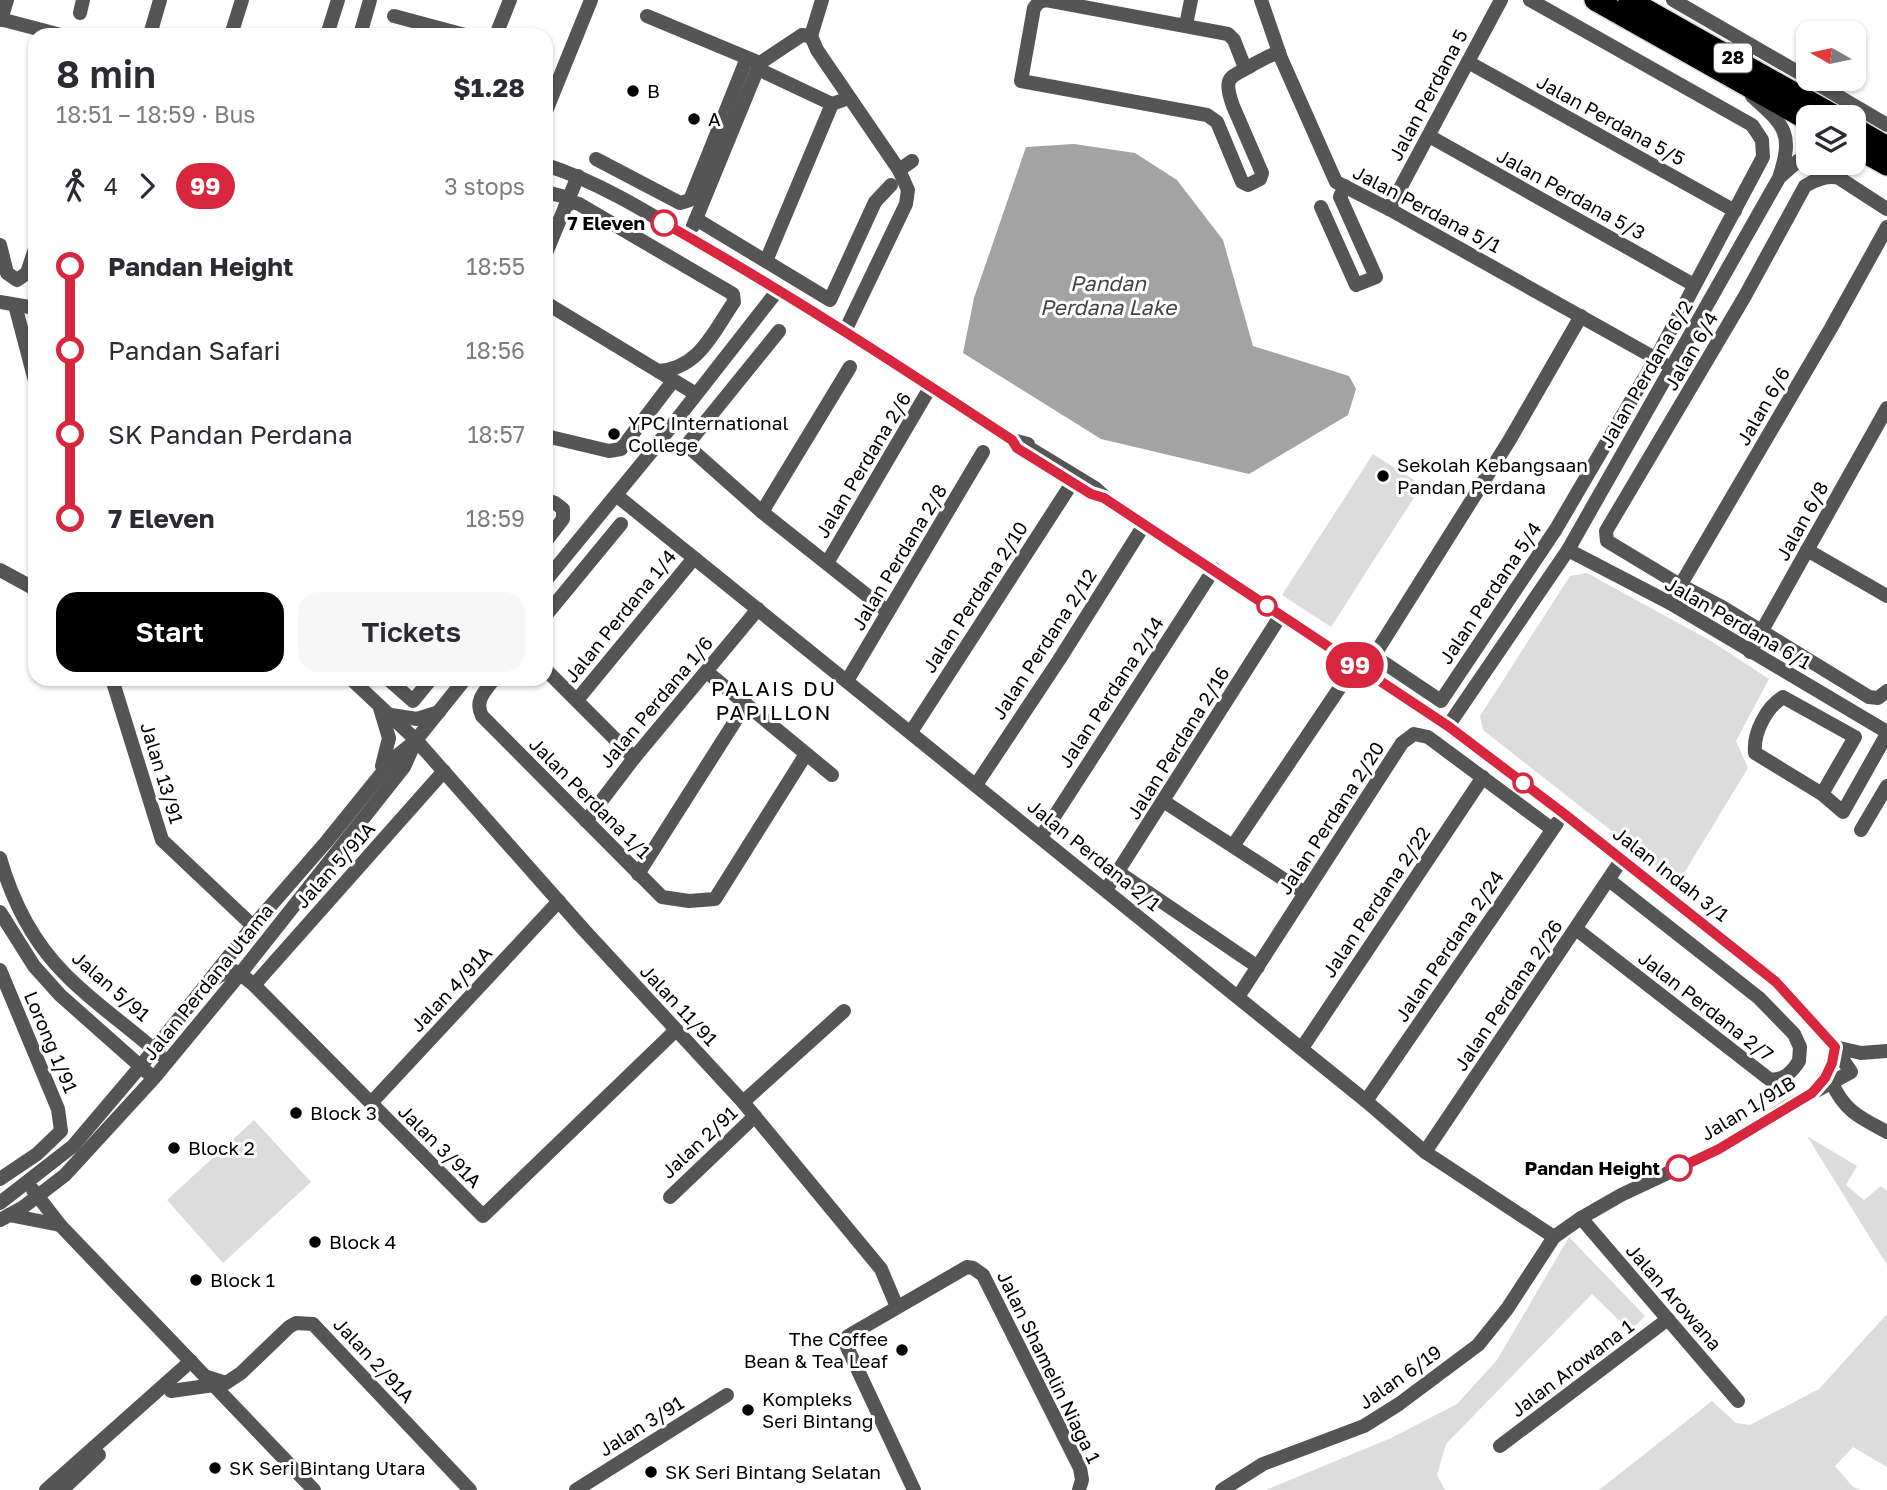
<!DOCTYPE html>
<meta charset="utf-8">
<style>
:root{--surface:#fff;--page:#f7f7f7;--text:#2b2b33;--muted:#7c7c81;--accent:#000}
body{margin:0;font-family:"Golos Text",sans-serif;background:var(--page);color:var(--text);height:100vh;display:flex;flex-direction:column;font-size:26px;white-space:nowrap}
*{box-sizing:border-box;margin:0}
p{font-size:23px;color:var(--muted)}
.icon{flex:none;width:38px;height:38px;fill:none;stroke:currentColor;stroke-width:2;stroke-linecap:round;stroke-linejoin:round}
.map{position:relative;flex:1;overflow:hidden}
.side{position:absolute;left:28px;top:28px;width:525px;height:658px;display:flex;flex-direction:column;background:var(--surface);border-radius:21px;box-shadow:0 2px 5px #0004}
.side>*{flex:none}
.badge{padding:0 14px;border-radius:23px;font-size:24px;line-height:46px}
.needle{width:46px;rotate:279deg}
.buttons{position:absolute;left:1796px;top:21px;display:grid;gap:14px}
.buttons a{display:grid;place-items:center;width:70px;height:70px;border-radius:14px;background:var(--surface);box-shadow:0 2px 5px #0004;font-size:35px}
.map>.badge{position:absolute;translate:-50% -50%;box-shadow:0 0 0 4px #fff}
.legs{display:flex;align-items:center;gap:10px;height:77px;padding:0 28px;font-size:23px}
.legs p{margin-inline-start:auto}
.overview{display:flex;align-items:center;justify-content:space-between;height:119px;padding:0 28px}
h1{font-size:38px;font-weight:600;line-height:52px}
.primary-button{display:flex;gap:14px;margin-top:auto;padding:14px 28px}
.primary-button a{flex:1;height:80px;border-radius:21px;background:var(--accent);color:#fff;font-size:28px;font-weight:600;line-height:80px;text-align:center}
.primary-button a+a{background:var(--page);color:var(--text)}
ul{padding:0 28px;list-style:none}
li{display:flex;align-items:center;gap:24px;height:84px;font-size:26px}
li i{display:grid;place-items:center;width:10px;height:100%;margin:0 9px;background:currentColor}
li i::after{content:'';width:18px;height:18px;margin:-9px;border:5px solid;border-radius:50%;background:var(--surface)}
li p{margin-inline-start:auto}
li:first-child i{background:linear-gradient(#0000 50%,currentColor 0)}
li:last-child i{background:linear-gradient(currentColor 50%,#0000 0)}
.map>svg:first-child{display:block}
</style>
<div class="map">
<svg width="1887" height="1490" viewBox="0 0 1887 1490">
<rect width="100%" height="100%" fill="#fff"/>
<g fill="#dcdcdc">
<polygon points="1373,454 1422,485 1331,627 1282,595"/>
<polygon points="1587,573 1711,641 1769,679 1736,741 1748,768 1678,883 1483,730 1480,716 1570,576"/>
<polygon points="254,1120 311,1182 223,1263 167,1200"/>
<polygon points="1807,1136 1857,1166 1846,1185 1864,1200 1881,1186 1887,1191 1887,1265"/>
<polygon points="1569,1237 1645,1316 1630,1331 1592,1294 1446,1444 1437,1475 1445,1490 1266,1490 1391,1438 1457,1404 1497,1360"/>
<polygon points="1887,1314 1887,1467 1853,1447 1835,1466 1853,1487 1861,1490 1599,1490 1712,1401 1736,1423 1750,1425 1819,1389"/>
</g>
<polygon fill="#a3a3a3" points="1074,144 1135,153 1177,180 1223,240 1253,346 1349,376 1356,389 1348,415 1249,474 1101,439 963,353 974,298 1026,147"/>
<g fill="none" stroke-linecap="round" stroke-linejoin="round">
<g stroke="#dbdbdb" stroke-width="24">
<g id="highway">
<polyline points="1595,0 1808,120"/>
<polyline points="1629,0 1837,117"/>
<polyline points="1853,127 1887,147"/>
<polyline points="1853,146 1887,165"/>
</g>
</g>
<g stroke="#555" stroke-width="14">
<polyline points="1261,0 1281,58 1336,182 1389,209 1662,362"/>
<polyline points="1673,0 1808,78"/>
<polyline points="80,13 83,0"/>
<polyline points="394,16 465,35"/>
<polyline points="647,16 755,61"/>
<polyline points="0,19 61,35"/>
<polyline points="1,20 7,0"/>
<polyline points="1186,25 1191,0"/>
<polyline points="151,31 160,0"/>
<polyline points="231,35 242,0"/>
<polyline points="327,35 338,0"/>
<polyline points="360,35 370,0"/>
<polyline points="496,35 510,0"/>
<polyline points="811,36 817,50 899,170 908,190 906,204 845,331"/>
<polyline points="811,36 822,0"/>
<polyline points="1468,62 1735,211"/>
<path d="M1245,68L1234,40L1228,34L1046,0L1039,2L1034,8L1021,81L1207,115L1217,122L1242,182L1248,185L1260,179L1262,173L1233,106C1221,73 1233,78 1254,64C1262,60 1270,55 1279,52"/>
<polyline points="758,69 832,104"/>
<polyline points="1809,79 1887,125"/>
<polyline points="546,111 591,0"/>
<polyline points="1429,136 1694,285"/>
<polyline points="596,159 680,203 690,200 747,58"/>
<path d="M546,165C608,185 664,223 720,256C819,314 916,376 1012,440L1028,444"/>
<polyline points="899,170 912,161"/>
<polyline points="1781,176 1799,160 1808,155"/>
<polyline points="546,192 569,198"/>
<path d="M565,207L572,202L579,204L733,294L734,302C713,332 699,369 658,371"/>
<polyline points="1321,207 1356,285 1376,277 1340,197 1345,186"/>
<polyline points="1389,209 1501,0"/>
<path d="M1887,209L1839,178C1828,175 1814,180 1805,186L1745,296L1606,531L1607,541L1680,585L1722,607L1869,697L1878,698L1887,691"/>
<polyline points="696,219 830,300 875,202 891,185"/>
<polyline points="693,226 760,63 802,35 811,36"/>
<polyline points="0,245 7,273 17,280 27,273 35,249"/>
<polyline points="546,253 578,176"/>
<polyline points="766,261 832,104 849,98"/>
<polyline points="0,302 35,308"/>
<polyline points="546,303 696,394"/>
<polyline points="15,305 35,381"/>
<polyline points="779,331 690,441 692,450 762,512 888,612"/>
<polyline points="546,436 609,451 621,449 673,381"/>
<polyline points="1021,443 1095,488 1109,501 1448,726 1563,813 1776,982 1833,1045 1851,1072 1788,1106 1719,1149 1621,1195 1581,1218 1554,1237 1507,1309 1478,1345 1399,1404 1364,1426 1263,1464 1222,1490"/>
<polyline points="616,495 1366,1101 1425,1152 1554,1237"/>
<polyline points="546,500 555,503 563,509 563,519 546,541"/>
<polyline points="762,512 850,367"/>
<polyline points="1568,550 1670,603 1887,732"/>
<polyline points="1807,550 1887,596"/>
<polyline points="827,563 931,386"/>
<polyline points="0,570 35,589"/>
<polyline points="546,580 652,451 778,290"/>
<polyline points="1670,603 1831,328 1887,227"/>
<polyline points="546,615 621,524"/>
<polyline points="1750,652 1887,408"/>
<polyline points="1374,656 1441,701 1556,529 1656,358 1763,157 1762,140 1752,125 1530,0"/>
<polyline points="1370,662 1509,441 1581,316"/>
<polyline points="546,670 634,758"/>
<polyline points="707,672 832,775"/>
<polyline points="112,679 162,840 253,926"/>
<polyline points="351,679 416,740 584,930 743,1102 881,1269 897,1307"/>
<polyline points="388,679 413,701 431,679"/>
<path d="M494,679C485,691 474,701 482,716L662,897L689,901L715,899L806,754"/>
<polyline points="847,681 983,452"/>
<polyline points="577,700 694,558"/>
<polyline points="380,708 389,738 382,766"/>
<polyline points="391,715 417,719 439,712"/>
<path d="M1448,726L1568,550L1779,178C1794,133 1785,126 1752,96"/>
<polyline points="911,732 1072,483"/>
<polyline points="976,785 1059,660 1144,525"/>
<path d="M1822,794L1855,737L1783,697C1766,708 1753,733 1755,753L1822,794L1843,812L1887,734"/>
<polyline points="1163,801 1305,893"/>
<polyline points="586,821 634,758 758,609"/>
<polyline points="1861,830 1887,786"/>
<polyline points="1041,837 1214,569"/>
<polyline points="1233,846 1355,665"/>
<path d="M0,858C12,900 33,942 65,974C93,1003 128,1026 159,1054"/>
<polyline points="1118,872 1258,967"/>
<polyline points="638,874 746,704"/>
<polyline points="1106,890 1281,615"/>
<polyline points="0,912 34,966 60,995 148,1073"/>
<path d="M1576,929L1769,1079C1783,1082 1792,1072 1799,1061L1800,1047L1794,1034L1759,998L1609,880"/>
<polyline points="0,970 58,1109 61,1131 37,1154 0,1179"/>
<path d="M207,984C233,967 230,965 254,985L483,1216L675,1031"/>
<polyline points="254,985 444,771"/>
<polyline points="1238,997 1402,743 1414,734 1428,737 1552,829"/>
<polyline points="1302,1048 1483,777"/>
<path d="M1832,1083C1845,1112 1861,1118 1887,1132"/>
<path d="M1815,1089C1827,1076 1832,1064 1835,1047L1861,1053L1887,1051"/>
<polyline points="1366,1101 1557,823"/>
<polyline points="743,1102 844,1011"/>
<polyline points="371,1103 559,901"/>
<polyline points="1425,1152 1622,859"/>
<polyline points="33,1190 60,1225 314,1490"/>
<polyline points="670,1197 755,1116"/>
<polyline points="0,1203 73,1146 140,1067 253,926 327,841 394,758 413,743"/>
<polyline points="9,1215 60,1225"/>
<polyline points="1581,1218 1738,1401"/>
<polyline points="0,1220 22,1208 65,1175 154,1078 240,974 404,767 416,740 465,679"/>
<polyline points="207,1377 226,1383 241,1373 289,1327 296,1323 313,1324 470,1490"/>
<polyline points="171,1391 214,1385"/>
<polyline points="1500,1446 1668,1319"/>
<polyline points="46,1490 191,1361"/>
<polyline points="62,1490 99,1455"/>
<polyline points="576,1490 727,1395"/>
<polyline points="914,1490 847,1347 848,1336 967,1267 973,1268 983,1275 1080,1468 1082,1480 1079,1490"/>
</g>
<use href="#highway" stroke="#000" stroke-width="21"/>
</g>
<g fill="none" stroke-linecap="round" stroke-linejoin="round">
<g stroke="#fff" stroke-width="16">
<path id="line-1" d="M664,223C783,290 898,365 1012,440L1017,448L1091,494L1104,498L1448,726L1563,813L1776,982L1835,1047L1832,1063L1825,1078L1812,1093L1719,1149L1679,1168"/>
</g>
<use href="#line-1" stroke="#d7263d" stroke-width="10"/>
</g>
<g fill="#000" stroke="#fff" stroke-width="2.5">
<circle cx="633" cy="91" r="7"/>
<circle cx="694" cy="119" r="7"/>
<circle cx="614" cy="434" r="7"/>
<circle cx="1383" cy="476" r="7"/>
<circle cx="296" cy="1113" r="7"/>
<circle cx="174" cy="1148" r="7"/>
<circle cx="315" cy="1242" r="7"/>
<circle cx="196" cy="1280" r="7"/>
<circle cx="902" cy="1350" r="7"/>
<circle cx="748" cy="1410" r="7"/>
<circle cx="215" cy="1468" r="7"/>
<circle cx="651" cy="1472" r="7"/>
</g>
<g fill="#fff" stroke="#d7263d" stroke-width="3.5">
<circle cx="664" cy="223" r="12"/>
<circle cx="1267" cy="606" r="9"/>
<circle cx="1523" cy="783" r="9"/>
<circle cx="1679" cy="1168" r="12"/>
</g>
<g text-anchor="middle" stroke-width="6" stroke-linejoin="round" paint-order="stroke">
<rect fill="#fff" stroke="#4c4c4c" stroke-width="2" x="1714" y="43.5" width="38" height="29" rx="5"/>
<g font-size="18" font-weight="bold" fill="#000">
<text x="1733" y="64">28</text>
</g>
<g font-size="19" fill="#000" stroke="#fff" text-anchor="start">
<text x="647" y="98">B</text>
<text x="708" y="126">A</text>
<text x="628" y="430">YPC International<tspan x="628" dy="22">College</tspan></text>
<text x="1397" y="472">Sekolah Kebangsaan<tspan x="1397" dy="22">Pandan Perdana</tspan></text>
<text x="310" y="1120">Block 3</text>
<text x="188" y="1155">Block 2</text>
<text x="329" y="1249">Block 4</text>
<text x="210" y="1287">Block 1</text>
<text x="888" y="1346" text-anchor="end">The Coffee<tspan x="888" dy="22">Bean &amp; Tea Leaf</tspan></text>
<text x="762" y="1406">Kompleks<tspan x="762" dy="22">Seri Bintang</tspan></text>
<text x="229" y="1475">SK Seri Bintang Utara</text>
<text x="665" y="1479">SK Seri Bintang Selatan</text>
</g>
<g font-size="19" fill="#000" stroke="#fff">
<text transform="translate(1428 95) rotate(-62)" y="7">Jalan Perdana 5</text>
<text transform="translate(1611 120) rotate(29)" y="7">Jalan Perdana 5/5</text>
<text transform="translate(1571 194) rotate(29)" y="7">Jalan Perdana 5/3</text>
<text transform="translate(1427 209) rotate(28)" y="7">Jalan Perdana 5/1</text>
<text transform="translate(1691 351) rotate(-60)" y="7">Jalan 6/4</text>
<text transform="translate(1646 374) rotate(-60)" y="7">Jalan Perdana 6/2</text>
<text transform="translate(1763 406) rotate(-60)" y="7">Jalan 6/6</text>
<text transform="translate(863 465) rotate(-59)" y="7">Jalan Perdana 2/6</text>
<text transform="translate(1802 521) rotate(-61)" y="7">Jalan 6/8</text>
<text transform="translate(899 557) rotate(-59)" y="7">Jalan Perdana 2/8</text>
<text transform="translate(1490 593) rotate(-56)" y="7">Jalan Perdana 5/4</text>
<text transform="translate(975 597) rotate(-57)" y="7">Jalan Perdana 2/10</text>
<text transform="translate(620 616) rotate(-51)" y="7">Jalan Perdana 1/4</text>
<text transform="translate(1738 623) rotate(30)" y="7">Jalan Perdana 6/1</text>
<text transform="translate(1044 644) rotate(-57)" y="7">Jalan Perdana 2/12</text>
<text transform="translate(1111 692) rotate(-57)" y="7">Jalan Perdana 2/14</text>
<text transform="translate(656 702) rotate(-50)" y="7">Jalan Perdana 1/6</text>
<text transform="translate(1178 743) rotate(-58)" y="7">Jalan Perdana 2/16</text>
<text transform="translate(162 773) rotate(73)" y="7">Jalan 13/91</text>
<text transform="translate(590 798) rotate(45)" y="7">Jalan Perdana 1/1</text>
<text transform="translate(1331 818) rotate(-57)" y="7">Jalan Perdana 2/20</text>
<text transform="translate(1094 855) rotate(39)" y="7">Jalan Perdana 2/1</text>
<text transform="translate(335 865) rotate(-48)" y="7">Jalan 5/91A</text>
<text transform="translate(1671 874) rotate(38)" y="7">Jalan Indah 3/1</text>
<text transform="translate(1376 902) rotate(-56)" y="7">Jalan Perdana 2/22</text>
<text transform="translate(1449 946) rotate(-56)" y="7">Jalan Perdana 2/24</text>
<text transform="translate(208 982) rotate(-51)" y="7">Jalan Perdana Utama</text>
<text transform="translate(111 986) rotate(41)" y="7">Jalan 5/91</text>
<text transform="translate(451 989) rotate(-47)" y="7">Jalan 4/91A</text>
<text transform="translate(1508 995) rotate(-56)" y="7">Jalan Perdana 2/26</text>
<text transform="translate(679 1005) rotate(47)" y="7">Jalan 11/91</text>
<text transform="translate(1706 1006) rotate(38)" y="7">Jalan Perdana 2/7</text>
<text transform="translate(51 1042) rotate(67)" y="7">Lorong 1/91</text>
<text transform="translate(1748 1108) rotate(-31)" y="7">Jalan 1/91B</text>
<text transform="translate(699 1142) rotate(-43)" y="7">Jalan 2/91</text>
<text transform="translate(440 1146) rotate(45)" y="7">Jalan 3/91A</text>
<text transform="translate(1674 1297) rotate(49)" y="7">Jalan Arowana</text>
<text transform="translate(374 1360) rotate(47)" y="7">Jalan 2/91A</text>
<text transform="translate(1049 1367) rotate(64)" y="7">Jalan Shamelin Niaga 1</text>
<text transform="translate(1572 1368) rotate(-37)" y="7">Jalan Arowana 1</text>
<text transform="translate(1400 1377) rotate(-35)" y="7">Jalan 6/19</text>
<text transform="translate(641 1426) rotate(-32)" y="7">Jalan 3/91</text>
</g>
<g font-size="19" font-weight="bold" fill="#000" stroke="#fff" text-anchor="end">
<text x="645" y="230">7 Eleven</text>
<text x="1660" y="1175">Pandan Height</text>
</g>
<g font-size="21" font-style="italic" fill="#444" stroke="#fff">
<text x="1108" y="291">Pandan<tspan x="1108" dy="24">Perdana Lake</tspan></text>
</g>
<g font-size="21" letter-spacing="2" fill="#000" stroke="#fff">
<text x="774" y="696">PALAIS DU<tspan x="774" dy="24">PAPILLON</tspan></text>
</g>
</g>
</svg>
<div class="buttons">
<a><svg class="needle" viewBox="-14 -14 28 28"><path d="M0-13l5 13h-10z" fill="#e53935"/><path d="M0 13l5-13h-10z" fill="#7c7c81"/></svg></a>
<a><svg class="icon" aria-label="layers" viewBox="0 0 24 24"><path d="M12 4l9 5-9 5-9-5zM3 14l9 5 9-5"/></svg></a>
</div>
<b class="badge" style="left:1355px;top:665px;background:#d7263d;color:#fff">99</b>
<section class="side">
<div class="overview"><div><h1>8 min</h1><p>18:51 – 18:59 · Bus</p></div><b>$1.28</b></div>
<div class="legs"><svg class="icon" aria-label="walk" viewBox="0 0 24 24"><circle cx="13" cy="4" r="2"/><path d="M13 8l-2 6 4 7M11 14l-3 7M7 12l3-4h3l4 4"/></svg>4<svg class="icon" aria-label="forward" viewBox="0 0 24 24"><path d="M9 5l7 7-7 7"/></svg><b class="badge" style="background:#d7263d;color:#fff">99</b><p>3 stops</p></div>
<ul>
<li><i style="color:#d7263d"></i><b>Pandan Height</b><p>18:55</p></li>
<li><i style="color:#d7263d"></i><span>Pandan Safari</span><p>18:56</p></li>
<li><i style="color:#d7263d"></i><span>SK Pandan Perdana</span><p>18:57</p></li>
<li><i style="color:#d7263d"></i><b>7 Eleven</b><p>18:59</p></li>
</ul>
<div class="primary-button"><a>Start</a><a>Tickets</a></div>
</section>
</div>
